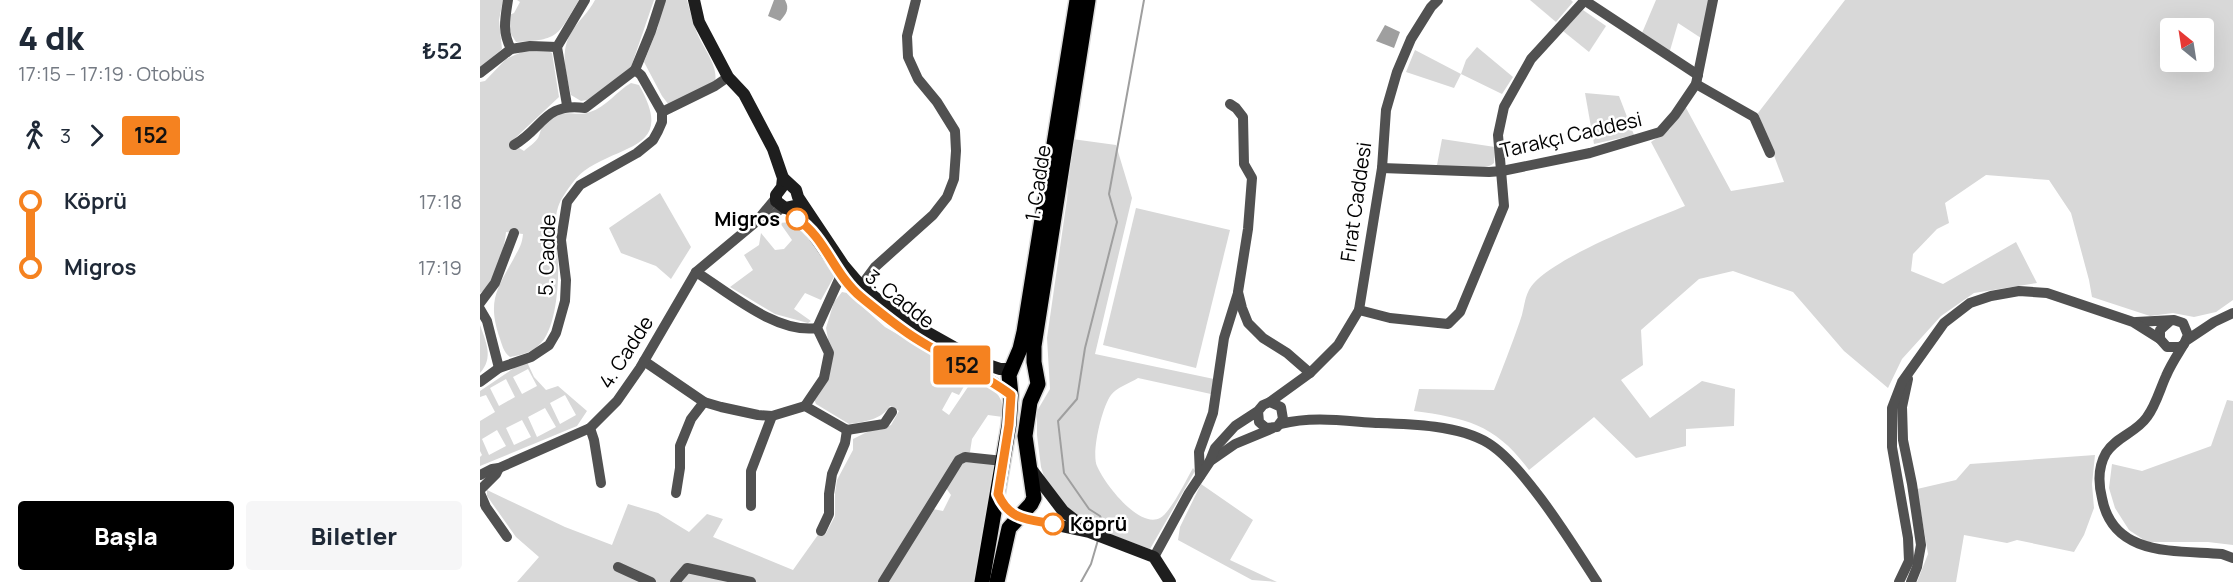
<!DOCTYPE html>
<html lang="tr">
<meta charset="utf-8">
<style>
:root{--surface:#fff;--page:#f6f6f7;--text:#1f2937;--muted:#747a83;--accent:#000}
body{margin:0;font-family:Manrope,sans-serif;background:var(--page);color:var(--text);height:100vh;display:flex;flex-direction:column;font-size:22px;white-space:nowrap}
*{box-sizing:border-box;margin:0}
p{font-size:20px;color:var(--muted)}
.icon{flex:none;width:33px;height:33px;fill:none;stroke:currentColor;stroke-width:2;stroke-linecap:round;stroke-linejoin:round}
.map{position:relative;flex:1;overflow:hidden}
.drawer{display:flex;flex-direction:column;background:var(--surface);width:480px}
.drawer>*{flex:none}
.badge{padding:0 12px;border-radius:4px;font-size:21px;line-height:39px}
.needle{width:39px;rotate:330deg}
.tools{position:absolute;left:1680px;top:18px;display:grid;gap:12px}
.tools a{display:grid;place-items:center;width:54px;height:54px;border-radius:6px;background:var(--surface);box-shadow:0 6px 24px #0002;font-size:30px}
.map>.badge{position:absolute;translate:-50% -50%;box-shadow:0 0 0 3px #fff}
.legs{display:flex;align-items:center;gap:9px;height:66px;padding:0 18px;font-size:20px}
.legs p{margin-inline-start:auto}
.summary{display:flex;align-items:center;justify-content:space-between;height:102px;padding:0 18px}
h1{font-size:33px;font-weight:800;line-height:45px}
.cta{display:flex;gap:12px;margin-top:auto;padding:12px 18px}
.cta a{flex:1;height:69px;border-radius:6px;background:var(--accent);color:#fff;font-size:24px;font-weight:800;line-height:69px;text-align:center}
.cta a+a{background:var(--page);color:var(--text)}
ul{padding:0 18px;list-style:none}
li{display:flex;align-items:center;gap:21px;height:66px;font-size:22px}
li i{display:grid;place-items:center;width:9px;height:100%;margin:0 8px;background:currentColor}
li i::after{content:'';width:15px;height:15px;margin:-8px;border:4px solid;border-radius:50%;background:var(--surface)}
li p{margin-inline-start:auto}
li:first-child i{background:linear-gradient(#0000 50%,currentColor 0)}
li:last-child i{background:linear-gradient(currentColor 50%,#0000 0)}
main{display:flex;flex:1;min-height:0}
.map>svg:first-child{display:block}
</style>
<main>
<section class="drawer">
<div class="summary"><div><h1>4 dk</h1><p>17:15 – 17:19 · Otobüs</p></div><b>₺52</b></div>
<div class="legs"><svg class="icon" aria-label="walk" viewBox="0 0 24 24"><circle cx="13" cy="4" r="2"/><path d="M13 8l-2 6 4 7M11 14l-3 7M7 12l3-4h3l4 4"/></svg>3<svg class="icon" aria-label="forward" viewBox="0 0 24 24"><path d="M9 5l7 7-7 7"/></svg><b class="badge" style="background:#f58220;color:#111">152</b></div>
<ul>
<li><i style="color:#f58220"></i><b>Köprü</b><p>17:18</p></li>
<li><i style="color:#f58220"></i><b>Migros</b><p>17:19</p></li>
</ul>
<div class="cta"><a>Başla</a><a>Biletler</a></div>
</section>
<div class="map">
<svg width="1753" height="582" viewBox="0 0 1753 582">
<rect width="100%" height="100%" fill="#fff"/>
<g fill="#d8d8d8" fill-rule="evenodd">
<polygon points="0,0 23,0 19,20 22,49 0,68"/>
<path d="M37,0H99C77,36 80,40 36,42L31,34L27,16L34,13L40,2Z"/>
<path d="M115,0H174L151,67L125,89L107,100L101,101L91,95C86,72 79,52 92,31C99,20 109,12 115,0Z"/>
<path d="M185,0H207C210,11 213,22 217,33C223,48 239,66 235,83L189,105L182,96L164,62L178,27L180,11Z"/>
<polygon points="1050,0 1091,0 1093,2 1076,22"/>
<polygon points="1176,0 1229,0 1221,38 1198,23 1189,54 1162,33"/>
<path d="M1365,0H1753V300L1736,312L1714,317L1693,313L1670,316L1612,297L1609,280L1591,213L1569,180L1506,175L1465,203L1469,223L1457,229L1433,254L1431,271L1463,284L1536,242L1557,283L1494,293L1461,316L1422,359L1408,388L1364,351L1313,292L1253,271L1219,279L1161,330L1163,365L1141,380L1170,418L1222,381L1255,389L1254,426L1206,429V446L1156,458L1114,417L1049,470C1016,425 987,418 934,411L939,389L1014,390C1023,367 1032,344 1040,321C1044,311 1044,299 1049,290C1065,260 1171,220 1205,206L1171,142L1190,129L1205,106L1251,191L1304,182L1278,113ZM1690,28H1724V62H1690Z"/>
<polygon points="1103,10 1126,26 1109,52 1083,31"/>
<polygon points="997,47 1033,77 1022,94 981,74 974,88 926,72 935,50 981,74 986,60"/>
<path d="M44,51L70,52L72,53L79,97L32,141L31,143L44,151C48,147 55,143 58,138C61,133 60,127 66,122C85,106 93,118 110,112C126,107 137,91 151,83L159,85C196,150 142,143 104,171C95,178 87,190 81,200C71,220 77,241 78,263C79,283 76,331 59,345C51,353 40,355 30,357C23,352 22,344 19,336C8,302 16,290 33,260C38,250 42,246 43,234L26,232C25,247 14,286 0,293V82L5,81L26,59Z"/>
<polygon points="1105,93 1139,96 1154,135 1114,144"/>
<path d="M592,139L636,145L652,198L615,354L734,379L731,394L658,378C650,383 636,388 631,395C622,407 611,453 617,466C624,483 659,529 680,518C691,512 706,480 713,468L715,471L670,549L624,532L595,517L569,492L561,467L557,435V411L570,389L567,338L587,199Z"/>
<path d="M962,139L1015,147L1014,163C1006,172 970,166 957,165Z"/>
<polygon points="180,193 211,247 191,279 176,266 141,253 129,228"/>
<polygon points="656,208 750,230 716,368 623,345"/>
<polygon points="310,222 325,230 355,275 341,300 325,293 314,309 331,321 328,323 295,314 250,287 273,270 264,255 279,245 281,233 295,250 304,249 312,240 300,223"/>
<path d="M362,292L367,293L405,327L490,376L479,395L472,392L462,410L469,415L494,378C513,391 524,391 523,417L508,415L492,439L490,452L480,454L398,582H37L59,557L36,537L7,496V490L85,527L132,545L148,504L178,513L209,532L227,514L243,519L233,537L313,570L340,532L345,535L355,516V493L357,480L373,450V439L391,430H399L411,425L419,411L410,406C401,420 384,422 369,424L336,404L334,399L348,339L346,328L354,302Z"/>
<path d="M0,325C6,342 14,358 0,373Z"/>
<path d="M47,362L54,377L66,390L78,386L107,411L97,426L0,466V457L2,455L0,451V421L15,412L6,395L0,397V391L37,366ZM48,369L57,386L42,394L33,377ZM26,379L35,397L19,406L10,388ZM85,395L96,415L80,424L70,403ZM65,408L76,427L57,437L48,417ZM42,420L51,437L34,445L26,428ZM17,430L26,446L9,455L2,439Z"/>
<polygon points="1747,400 1753,401 1753,545 1728,542 1667,542 1649,530 1635,508 1629,488 1632,464 1662,471 1731,446"/>
<polygon points="1615,455 1612,484 1614,508 1604,535 1594,552 1537,540 1527,543 1484,535 1476,582 1437,582 1448,554 1437,489 1476,480 1490,464"/>
<polygon points="484,462 516,464 496,582 408,582 453,509 463,511 471,495 466,488"/>
<polygon points="721,484 773,520 750,560 797,582 772,580 698,540 700,527"/>
</g>
<g fill="#9f9f9f">
<path d="M294,0H305C310,9 306,14 300,21L288,16Z"/>
<polygon points="905,25 920,32 914,48 896,41"/>
</g>
<g fill="none" stroke-linecap="round" stroke-linejoin="round">
<g stroke="#9f9f9f" stroke-width="2">
<polyline points="620,532 623,523 620,516 609,509 584,473 578,421 597,399 605,348 637,222 629,194 664,0"/>
<polyline points="601,582 611,564 618,540"/>
</g>
<g stroke="#dbdbdb" stroke-width="18">
<g id="primary">
<polyline points="502,582 529,425 531,395 529,375 540,349 544,332 597,0"/>
<polyline points="517,582 529,528 551,504 554,498 545,436 550,402 558,384 554,362 554,346 608,0"/>
</g>
</g>
<g stroke="#515151" stroke-width="10">
<path d="M28,0C25,19 22,32 31,49"/>
<polyline points="1104,0 1218,75"/>
<polyline points="0,73 31,49 50,46 77,47"/>
<polyline points="1216,84 1274,117 1290,153"/>
<polyline points="750,104 756,108 763,117 764,164 772,178 768,229 758,292 762,308 768,323 783,338 807,353 830,373"/>
<polyline points="87,105 77,47 105,0"/>
<polyline points="182,112 235,86 248,77"/>
<path d="M34,145C63,129 64,102 105,108L155,70"/>
<polyline points="902,168 1009,172 1022,171 1110,153 1180,132 1195,115 1216,84 1233,0"/>
<polyline points="276,222 293,216 302,207"/>
<path d="M216,272C248,292 296,334 337,328"/>
<polyline points="381,286 395,267 453,215 467,197 474,179 476,151 475,131 457,102 438,79 428,57 427,36 436,0"/>
<polyline points="0,303 15,283 34,233"/>
<polyline points="0,309 7,321 19,368"/>
<polyline points="879,310 910,318 968,324 980,312 1024,206 1018,135 1024,107 1051,59 1105,0"/>
<polyline points="1656,322 1694,320 1703,323 1708,335 1704,344 1700,347 1687,347 1680,339 1680,330 1690,321"/>
<polyline points="1707,340 1734,322 1753,313"/>
<path d="M1704,344C1698,354 1691,364 1686,376C1680,389 1676,405 1667,417C1656,433 1637,436 1626,453C1618,467 1618,482 1622,498C1633,557 1694,550 1742,554L1753,558"/>
<polyline points="164,361 224,402 241,407 278,415 292,416 325,406 367,430 404,424 412,412"/>
<polyline points="1428,379 1422,407 1423,440 1432,484 1441,545 1437,567 1431,582"/>
<polyline points="0,382 19,368 51,357 69,345 76,333 85,301 86,280 81,240 87,202 100,185 157,153 173,140 178,131 182,122 182,112 161,75 155,70 171,31 181,0"/>
<polyline points="790,402 830,373 858,345 879,310 902,168 906,110 917,72 931,39 951,7 958,0"/>
<polyline points="325,406 344,378 349,353 337,328 361,275"/>
<path d="M801,424C832,416 865,421 896,423C930,424 978,425 1008,443C1044,465 1093,545 1117,582"/>
<polyline points="110,428 114,440 121,483"/>
<polyline points="729,462 755,444 791,429"/>
<polyline points="0,475 12,469 19,468 110,428 137,401 160,368 216,272 276,222 296,198"/>
<polyline points="720,476 719,452 733,413 744,338 758,293"/>
<polyline points="2,488 16,474 19,468"/>
<polyline points="0,493 6,507 27,537"/>
<polyline points="196,493 200,468 200,446 211,419 224,402"/>
<polyline points="271,506 271,471 292,416"/>
<polyline points="341,531 349,514 349,494 352,474 365,443 367,430"/>
<polyline points="674,557 709,493 729,463 735,448 755,426 778,411 783,405 790,402 801,407 803,419 797,427 786,428 779,422 778,411"/>
<polyline points="138,567 171,582"/>
<polyline points="195,582 207,568 271,582"/>
<polyline points="403,582 479,460 485,457 523,461"/>
<polyline points="1419,582 1429,561 1428,538 1412,447 1412,408 1422,382 1464,323 1490,303 1511,296 1539,291 1567,293 1653,322 1680,339"/>
</g>
<g stroke="#1e1e1e" stroke-width="12">
<polyline points="214,0 219,22 248,77 264,94 293,149 303,178 302,187 296,195 296,201 305,208 314,206"/>
<polyline points="303,178 316,190 318,197 364,266 381,286 403,304 445,331 502,363 520,369 531,369"/>
<path d="M308,208C314,215 323,221 328,228C344,248 356,270 373,289"/>
<polyline points="397,309 431,335 516,384 531,395"/>
<polyline points="551,469 583,511 606,529"/>
<polyline points="539,517 609,532 674,557 690,582"/>
</g>
<use href="#primary" stroke="#000" stroke-width="15"/>
</g>
<g fill="none" stroke-linecap="round" stroke-linejoin="round">
<g stroke="#fff" stroke-width="14">
<path id="line-1" d="M317,219C345,237 354,275 381,297C397,310 414,324 432,336C464,357 500,372 531,395L529,425L518,494C529,520 547,519 573,524"/>
</g>
<use href="#line-1" stroke="#f58220" stroke-width="9"/>
</g>
<g fill="#fff" stroke="#f58220" stroke-width="3">
<circle cx="317" cy="219" r="10"/>
<circle cx="573" cy="524" r="10"/>
</g>
<g text-anchor="middle" stroke-width="5" stroke-linejoin="round" paint-order="stroke">
<g font-size="20" fill="#000" stroke="#fff">
<text transform="translate(1091 135) rotate(-13)" y="7">Tarakçı Caddesi</text>
<text transform="translate(558 183) rotate(-81)" y="7">1. Cadde</text>
<text transform="translate(876 202) rotate(-82)" y="7">Fırat Caddesi</text>
<text transform="translate(67 255) rotate(-88)" y="7">5. Cadde</text>
<text transform="translate(420 299) rotate(38)" y="7">3. Cadde</text>
<text transform="translate(146 352) rotate(-57)" y="7">4. Cadde</text>
</g>
<g font-size="20" font-weight="bold" fill="#000" stroke="#fff" text-anchor="end">
<text x="300" y="226">Migros</text>
<text x="590" y="531" text-anchor="start">Köprü</text>
</g>
</g>
</svg>
<div class="tools">
<a><svg class="needle" viewBox="-14 -14 28 28"><path d="M0-13l5 13h-10z" fill="#e53935"/><path d="M0 13l5-13h-10z" fill="#747a83"/></svg></a>
</div>
<b class="badge" style="left:482px;top:365px;background:#f58220;color:#111">152</b>
</div>
</main>
